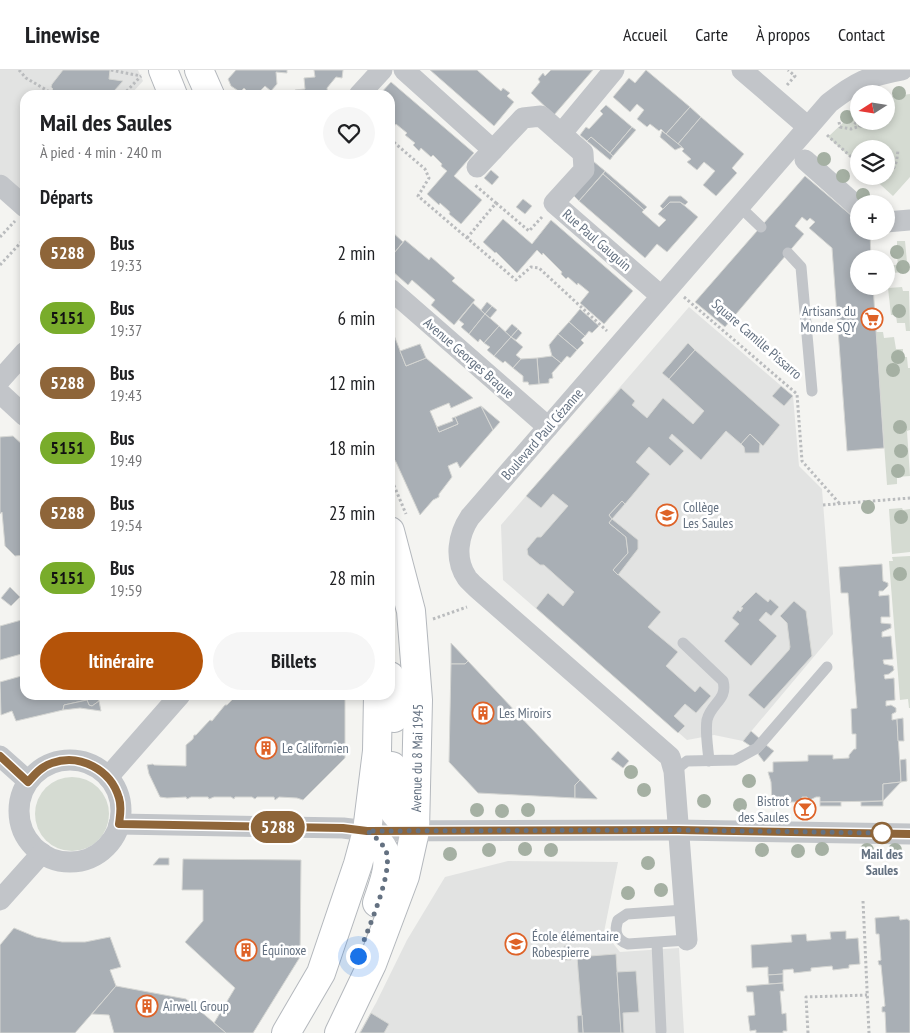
<!DOCTYPE html>
<html lang="fr">
<meta charset="utf-8">
<style>
:root{--surface:#fff;--page:#f6f6f6;--text:#202124;--muted:#757577;--line:#e0e0e0;--accent:#b45309}
body{margin:0;font-family:"PT Sans Narrow",sans-serif;background:var(--page);color:var(--text);height:100vh;display:flex;flex-direction:column;font-size:19px;white-space:nowrap}
*{box-sizing:border-box;margin:0}
p{font-size:16px;color:var(--muted)}
.icon{flex:none;width:28px;height:28px;fill:none;stroke:currentColor;stroke-width:2;stroke-linecap:round;stroke-linejoin:round}
.map{position:relative;flex:1;overflow:hidden}
.panel{position:absolute;left:20px;top:20px;width:375px;height:610px;display:flex;flex-direction:column;background:var(--surface);border-radius:15px;box-shadow:0 2px 8px #0003}
.panel>*{flex:none}
.badge{padding:0 10px;border-radius:16px;font-size:18px;line-height:32px}
.needle{width:32px;rotate:258deg}
.fabs{position:absolute;left:850px;top:15px;display:grid;gap:10px}
.fabs a{display:grid;place-items:center;width:45px;height:45px;border-radius:50%;background:var(--surface);box-shadow:0 2px 8px #0003;font-size:25px}
.you{position:absolute;width:25px;height:25px;margin:-12px;border:4px solid #fff;border-radius:50%;background:#1a73e8;box-shadow:0 0 0 8px #1a73e833}
.map>.badge{position:absolute;translate:-50% -50%;box-shadow:0 0 0 2px #fff}
h2{padding:0 20px;font-size:19px;line-height:45px}
.round{display:grid;place-items:center;flex:none;width:52px;height:52px;border-radius:26px;background:var(--page)}
.summary{display:flex;align-items:center;justify-content:space-between;height:85px;padding:0 20px}
h1{font-size:24px;font-weight:800;line-height:38px}
.primary-button{display:flex;gap:10px;margin-top:auto;padding:10px 20px}
.primary-button a{flex:1;height:58px;border-radius:30px;background:var(--accent);color:#fff;font-size:20px;font-weight:800;line-height:58px;text-align:center}
.primary-button a+a{background:var(--page);color:var(--text)}
ul{padding:0;list-style:none}
li{display:flex;align-items:center;gap:15px;height:65px;padding:0 20px}
li div{flex:1}
li b{display:block;font-size:19px}
li em{font-style:normal}
li .badge{min-width:55px;font-weight:700;text-align:center}
header{display:flex;align-items:center;gap:30px;box-sizing:border-box;height:70px;padding:0 25px;background:var(--surface);border-bottom:1px solid var(--line)}
header strong{font-size:24px}
nav{display:flex;gap:28px;margin-inline-start:auto;font-size:18px}
.map>svg:first-child{display:block}
</style>
<header>
<strong>Linewise</strong>
<nav><a>Accueil</a><a>Carte</a><a>À propos</a><a>Contact</a></nav>
</header>
<div class="map">
<svg width="910" height="963" viewBox="0 0 910 963">
<rect width="100%" height="100%" fill="#f4f4f1"/>
<g fill="#e2e3e2">
<polygon points="0,0 138,0 143,11 130,25 25,25 25,126 0,104"/>
<polygon points="689,237 793,326 799,396 822,419 833,564 743,671 714,665 687,670 503,510 501,455"/>
<polygon points="508,791 618,792 604,862 620,882 679,878 684,963 359,963 376,933 407,870 445,807"/>
</g>
<g fill="#d5dbd2">
<polygon points="910,24 910,107 893,126 871,106 886,106 886,79 859,79 859,95 828,67 847,49 859,40 859,51 886,51 886,27"/>
<polygon points="897,171 905,171 908,202 891,203 891,195 898,195 897,186 892,186 891,179 897,179"/>
<polygon points="902,217 903,221 909,221 910,261 906,261 905,253 897,253 896,245 891,245 888,218"/>
<polygon points="876,262 883,262 884,268 894,267 896,279 903,279 903,287 907,287 908,298 910,298 910,360 907,361 910,406 897,407 897,414 887,415"/>
<polygon points="902,438 903,440 910,439 910,482 892,484 889,439"/>
<polygon points="910,486 910,638 909,638 908,629 900,630 889,491 893,491 892,487"/>
<circle cx="72" cy="744" r="37"/>
</g>
<g fill="#a9afb5" stroke="#d5d6d3">
<polygon points="63,0 110,0 109,9 123,11 114,21 116,23 114,25 44,25 47,22 48,24 53,19 51,17 52,14"/>
<polygon points="236,0 287,0 287,3 276,2 277,14 271,21 265,16 260,21 248,22 244,18 240,22 231,16 228,9"/>
<polygon points="314,0 343,0 342,8 336,7 327,18 328,25 295,25 295,20 305,19 304,8 315,7"/>
<polygon points="430,0 477,0 501,21 503,18 510,23 507,26 514,32 494,56"/>
<polygon points="551,0 593,0 554,45 531,23 540,12 538,9 543,3 545,6"/>
<polygon points="646,0 690,37 666,64 661,59 659,61 650,54 647,57 637,49 644,40 637,34 630,42 613,27 629,8 635,13"/>
<polygon points="391,12 474,83 454,106 482,130 461,154 449,144 450,142 440,133 439,135 427,124 447,101 441,96 442,94 433,85 431,87 421,78 419,81 413,75 415,73 405,65 407,63 396,54 390,61 390,25 379,25"/>
<polygon points="606,35 632,57 610,83 591,67 587,71 580,65 586,57 589,59 603,44 600,41"/>
<polygon points="690,37 701,47 678,74 666,64"/>
<polygon points="701,47 744,84 732,98 737,103 716,126 703,115 715,101 704,92 697,100 687,92 691,89 682,81 684,79 678,74"/>
<polygon points="632,57 636,60 613,86 610,83"/>
<polygon points="662,61 666,64 682,77 675,80 660,67"/>
<polygon points="591,67 613,86 610,90 587,71"/>
<polygon points="593,91 605,101 579,131 573,125"/>
<polygon points="491,100 499,107 492,115 484,108"/>
<polygon points="605,101 647,137 644,140 603,104"/>
<polygon points="603,104 644,140 642,142 659,157 666,150 658,144 670,132 680,132 698,147 667,182 657,174 645,188 579,131"/>
<polygon points="805,106 859,152 859,161 870,162 871,189 859,189 859,216 873,216 884,378 847,381 832,178 809,158 815,152 810,148 807,151 802,147 795,156 804,164 725,257 695,232"/>
<polygon points="669,126 681,126 688,132 685,135 680,132 670,132 663,139 660,136"/>
<polygon points="523,129 532,136 525,144 516,137"/>
<polygon points="503,149 532,174 551,150 633,221 604,254 580,233 589,222 578,213 577,215 568,207 566,209 561,204 562,202 543,183 542,185 537,180 517,203 496,182 495,183 483,172"/>
<polygon points="391,161 403,172 390,188 390,162"/>
<polygon points="405,170 429,190 431,187 455,208 452,211 475,230 454,255 431,235 435,230 412,210 408,215 390,199 390,188"/>
<polygon points="487,232 492,236 485,244 481,240"/>
<polygon points="473,233 485,244 469,264 461,257 464,254 459,250"/>
<polygon points="492,236 497,240 490,248 485,244"/>
<polygon points="580,239 599,256 592,263 589,261 585,266 569,252"/>
<polygon points="485,244 499,256 484,273 480,269 478,272 469,264"/>
<polygon points="569,252 585,266 581,270 584,273 577,280 558,264"/>
<polygon points="512,254 518,259 511,267 505,262"/>
<polygon points="390,255 406,296 426,288 473,328 451,338 449,333 430,341 439,362 458,354 455,347 481,336 493,360 460,398 457,392 448,396 452,407 439,424 439,427 433,430 420,445 396,392 390,382"/>
<polygon points="499,256 511,267 494,286 487,280 490,277 484,273"/>
<polygon points="518,259 522,263 516,270 511,267"/>
<polygon points="558,264 577,280 570,288 567,286 561,293 552,286 549,275"/>
<polygon points="511,267 523,277 516,285 521,289 513,298 505,291 503,293 494,286"/>
<polygon points="688,273 695,280 669,309 662,303"/>
<polygon points="420,274 426,288 406,296 400,281"/>
<polygon points="695,280 780,355 763,376 750,364 741,374 726,361 701,390 672,364 669,368 684,381 670,396 649,377 636,392 650,404 625,434 622,431 609,445 612,449 609,453 626,467 628,483 613,500 661,542 648,557 678,582 666,596 695,622 700,616 711,626 696,643 685,634 674,646 685,656 678,663 536,538 548,523 563,536 574,522 544,495 540,495 528,485 527,479 537,467 541,467 568,436 553,424 541,438 526,426 621,318 635,331 632,335 647,348 663,328 693,354 704,341 669,309"/>
<polygon points="552,286 561,293 552,303 553,308 549,309 549,313 539,314 537,288"/>
<polygon points="537,288 539,314 529,315 528,312 523,312 523,306 513,298 521,289"/>
<polygon points="781,316 793,326 784,336 772,326"/>
<polygon points="481,336 500,352 493,360"/>
<polygon points="455,347 458,354 439,362 437,357 453,351 452,348"/>
<polygon points="750,364 760,374 759,383 745,383 744,377 741,374"/>
<polygon points="13,366 25,377 25,496 24,485 15,486 5,476 2,442 0,444 0,367"/>
<polygon points="622,431 625,434 612,449 609,445"/>
<polygon points="612,449 638,470 638,479 618,505 613,500 628,483 626,467 609,453"/>
<polygon points="882,494 883,511 888,513 888,516 883,521 879,521 879,526 889,525 890,547 881,547 881,553 891,554 891,558 882,562 882,567 891,566 893,589 883,590 884,594 893,596 894,600 889,604 884,605 885,609 894,608 895,630 886,631 886,636 891,635 896,638 896,642 892,644 892,650 897,649 901,712 883,714 883,731 820,732 820,727 816,727 810,730 807,727 802,727 802,732 772,732 771,712 768,702 773,702 773,692 808,691 808,685 833,685 833,689 849,688 849,685 854,679 856,679 856,664 852,664 851,639 857,638 848,523 841,523 839,497"/>
<polygon points="10,517 20,527 11,536 1,528"/>
<polygon points="756,522 768,532 770,529 779,537 771,546 766,542 759,550 777,566 751,596 724,571 739,554 732,548 738,540 740,542 743,538 741,537"/>
<polygon points="794,531 806,541 812,586 764,639 748,625 789,580 790,577 787,553 780,546"/>
<polygon points="25,549 25,583 0,590 0,556"/>
<polygon points="451,573 468,591 465,594 451,594"/>
<polygon points="468,591 580,710 575,715 575,728 478,723 449,692 451,594 465,594"/>
<polygon points="25,605 25,625 97,625 99,631 92,636 89,635 87,630 64,635 63,640 16,651 12,641 1,645 0,612"/>
<polygon points="237,625 345,625 345,688 303,730 297,728 279,727 275,730 274,727 257,727 255,729 252,727 235,727 234,729 231,727 214,727 209,729 208,727 191,727 187,729 186,727 167,728 160,727 149,704 147,695 153,694 154,695 186,696 186,675 193,669 194,665 196,665 210,650 212,651 225,635 227,635"/>
<polygon points="87,630 89,635 92,636 99,631 101,641 80,638 63,640 64,635"/>
<polygon points="903,648 904,671 898,671 897,649"/>
<polygon points="751,661 760,669 752,677 743,671"/>
<polygon points="766,675 774,681 764,692 758,684"/>
<polygon points="618,681 629,691 623,698 611,689"/>
<polygon points="906,689 907,711 901,712 900,690"/>
<polygon points="580,710 597,728 597,729 575,728 575,715"/>
<polygon points="901,712 883,731 883,714"/>
<polygon points="883,731 883,736 861,736 861,732"/>
<rect x="820" y="732" width="21" height="4"/>
<polygon points="159,788 169,788 169,795 153,795"/>
<polygon points="183,789 301,790 300,887 253,963 226,963 214,953 235,918 185,872 203,851 203,820 182,820"/>
<polygon points="899,846 900,850 907,849 910,851 910,963 886,963 885,942 882,942 882,937 885,936 881,895 879,895 878,891 881,890 879,864 876,864 875,848"/>
<polygon points="14,858 36,867 62,872 85,872 110,867 121,897 110,900 116,916 75,963 0,963 0,875"/>
<polygon points="846,861 846,869 858,868 860,894 849,895 849,898 833,900 832,896 821,897 811,898 811,901 794,903 793,899 783,900 783,904 768,905 768,897 752,898 751,875 792,872 791,865 806,864 807,871 831,869 830,862"/>
<polygon points="564,876 570,876 571,890 565,890"/>
<polygon points="616,884 621,963 583,963 577,887"/>
<polygon points="636,901 639,942 623,943 624,963 621,963 617,902"/>
<polygon points="783,904 783,913 769,914 768,905"/>
<polygon points="783,913 784,921 780,921 782,944 786,943 787,961 783,961 783,963 756,963 756,960 750,961 748,946 755,945 753,922 747,922 746,916"/>
<polygon points="116,916 186,929 226,963 114,963 109,945 92,944"/>
<polygon points="371,943 389,954 384,963 360,963"/>
<polygon points="582,945 583,963 578,963 577,946"/>
</g>
<g fill="none" stroke-linecap="round" stroke-linejoin="round">
<g stroke="#b4b8bd" stroke-width="30">
<g id="secondary">
<polyline points="163,0 173,25"/>
<polyline points="199,0 210,25"/>
<polyline points="390,606 392,610 394,648"/>
<path d="M392,696C387,733 384,737 415,761"/>
<path d="M367,761C397,785 388,800 377,833"/>
<polyline points="286,963 321,903 358,794 367,761 377,681 378,625"/>
<polyline points="339,963 372,894 405,806 415,761 418,630 411,541 390,461"/>
</g>
</g>
<g stroke="#babcbe" stroke-width="3" stroke-dasharray="2.5 2.5" stroke-linecap="butt">
<polyline points="19,0 26,8 48,21"/>
<polyline points="111,0 141,6"/>
<polyline points="787,15 795,6 788,0"/>
<polyline points="123,25 141,6"/>
<polyline points="839,52 840,57 851,59 860,56 845,47"/>
<polyline points="860,56 882,56"/>
<polyline points="827,65 859,94"/>
<polyline points="390,69 425,99 429,108 418,126 516,210 531,197 539,198 607,261"/>
<path d="M886,105C896,100 897,90 898,80"/>
<polyline points="876,106 881,106"/>
<polyline points="496,133 529,161 542,147"/>
<polyline points="0,167 15,151"/>
<polyline points="467,168 496,133 475,115"/>
<polyline points="0,195 25,168"/>
<polyline points="684,227 797,324 802,391 840,434"/>
<polyline points="390,406 406,444"/>
<polyline points="823,435 910,428"/>
<polyline points="433,549 467,537"/>
<polyline points="863,831 869,963"/>
<polyline points="808,963 806,927 867,925"/>
</g>
<g stroke="#c2c5c9" stroke-width="11">
<polyline points="739,136 761,157"/>
<polyline points="788,183 801,197 812,321"/>
<path d="M683,573L723,611C728,630 711,633 707,650C705,662 708,678 709,691"/>
<polyline points="674,701 687,691 735,690 757,678 827,597"/>
<path d="M684,840L627,844L618,850C614,861 616,870 628,874L687,870"/>
<polyline points="657,873 661,961"/>
</g>
<g stroke="#c2c5c9" stroke-width="21">
<polyline points="404,0 493,80 523,48 541,46 583,83 584,100 554,133 661,226"/>
<polyline points="742,0 808,57"/>
<polyline points="359,25 382,0"/>
<polyline points="561,64 614,0"/>
<polyline points="805,90 859,138"/>
<polyline points="477,97 493,80"/>
<polyline points="0,115 25,137"/>
<polyline points="886,152 910,150"/>
<polyline points="390,219 548,357"/>
<polyline points="0,310 25,282"/>
<polyline points="0,323 25,346"/>
<polyline points="0,686 28,711"/>
<circle cx="70" cy="741" r="51"/>
<polyline points="108,707 180,625"/>
<polyline points="119,754 343,758 367,761 678,760 910,764"/>
<polyline points="0,830 42,783"/>
<path d="M687,870L674,701L670,687L478,519C475,516 470,512 467,508C454,489 458,465 470,447L829,33C856,12 869,6 902,0"/>
</g>
<use href="#secondary" stroke="#fff" stroke-width="28"/>
</g>
<g fill="#a5b0a3">
<circle cx="899" cy="23" r="7"/>
<circle cx="847" cy="47" r="7"/>
<circle cx="824" cy="89" r="7"/>
<circle cx="843" cy="106" r="7"/>
<circle cx="863" cy="125" r="7"/>
<circle cx="897" cy="182" r="7"/>
<circle cx="903" cy="197" r="7"/>
<circle cx="899" cy="241" r="7"/>
<circle cx="898" cy="287" r="7"/>
<circle cx="893" cy="300" r="7"/>
<circle cx="900" cy="357" r="7"/>
<circle cx="901" cy="381" r="7"/>
<circle cx="898" cy="401" r="7"/>
<circle cx="868" cy="437" r="7"/>
<circle cx="901" cy="447" r="7"/>
<circle cx="900" cy="504" r="7"/>
<circle cx="631" cy="702" r="7"/>
<circle cx="749" cy="711" r="7"/>
<circle cx="644" cy="720" r="7"/>
<circle cx="704" cy="731" r="7"/>
<circle cx="740" cy="735" r="7"/>
<circle cx="477" cy="740" r="7"/>
<circle cx="528" cy="740" r="7"/>
<circle cx="502" cy="741" r="7"/>
<circle cx="525" cy="779" r="7"/>
<circle cx="822" cy="779" r="7"/>
<circle cx="489" cy="780" r="7"/>
<circle cx="551" cy="780" r="7"/>
<circle cx="762" cy="780" r="7"/>
<circle cx="867" cy="780" r="7"/>
<circle cx="895" cy="780" r="7"/>
<circle cx="798" cy="781" r="7"/>
<circle cx="450" cy="784" r="7"/>
<circle cx="648" cy="793" r="7"/>
<circle cx="661" cy="820" r="7"/>
<circle cx="628" cy="823" r="7"/>
</g>
<g fill="none" stroke-linecap="round" stroke-linejoin="round">
<g stroke="#fff" stroke-width="11">
<path id="line" d="M0,686L28,712C35,704 42,696 52,693C80,683 111,700 119,728C122,737 120,745 119,754L343,758L367,761L678,760L910,764"/>
</g>
<use href="#line" stroke="#8e6539" stroke-width="8"/>
<path stroke="#647181" stroke-width="5" stroke-dasharray="0 9" d="M358,886C366,863 394,803 386,781C382,772 374,766 367,761L678,760L882,763"/>
</g>
<defs>
<g id="supermarket-ring" transform="scale(1.125)"><circle r="9.5" fill="#fff" stroke="#de6227" stroke-width="1.5"/><path d="M-6-5.5h2.5l.6 2H6L4.5 2H-2.5L-4.4-4H-6ZM-1.5 3.2a1.3 1.3 0 1 0 .1 0ZM3 3.2a1.3 1.3 0 1 0 .1 0Z" fill="#de6227"/></g>
<g id="school-ring" transform="scale(1.125)"><circle r="9.5" fill="#fff" stroke="#de6227" stroke-width="1.5"/><path d="M0-5L7-2L0 1L-7-2ZM-4 1L0 2.5L4 1V4Q0 6-4 4Z" fill="#de6227"/></g>
<g id="building-ring" transform="scale(1.125)"><circle r="9.5" fill="#fff" stroke="#de6227" stroke-width="1.5"/><path d="M-4-6H4V6H1V3H-1V6H-4ZM-2.5-4.3h1.7v1.8h-1.7ZM.8-4.3h1.7v1.8H.8ZM-2.5-1h1.7V.8h-1.7ZM.8-1h1.7V.8H.8Z" fill="#de6227"/></g>
<g id="bar-ring" transform="scale(1.125)"><circle r="9.5" fill="#fff" stroke="#de6227" stroke-width="1.5"/><path d="M-6-5H6L.8 .8V4.5H3.5V6h-7V4.5H-.8V.8Z" fill="#de6227"/></g>
</defs>
<g fill-rule="evenodd">
<use href="#supermarket-ring" x="872" y="249"/>
<use href="#school-ring" x="667" y="445"/>
<use href="#building-ring" x="483" y="643"/>
<use href="#building-ring" x="266" y="678"/>
<use href="#bar-ring" x="805" y="739"/>
<use href="#school-ring" x="516" y="874"/>
<use href="#building-ring" x="246" y="880"/>
<use href="#building-ring" x="147" y="936"/>
</g>
<circle fill="#fff" stroke="#8e6539" stroke-width="2.5" cx="882" cy="763" r="10"/>
<g text-anchor="middle" stroke-width="5" stroke-linejoin="round" paint-order="stroke">
<g font-size="14" fill="#647181" stroke="#fff">
<text transform="translate(597 170) rotate(41)" y="5">Rue Paul Gauguin</text>
<text transform="translate(757 269) rotate(41)" y="5">Square Camille Pissarro</text>
<text transform="translate(469 288) rotate(41)" y="5">Avenue Georges Braque</text>
<text transform="translate(542 364) rotate(-49)" y="5">Boulevard Paul Cézanne</text>
<text transform="translate(417 688) rotate(-89)" y="5">Avenue du 8 Mai 1945</text>
</g>
<g font-size="14" fill="#647181" stroke="#fff" text-anchor="start">
<text x="856" y="246" text-anchor="end">Artisans du<tspan x="856" dy="16">Monde SQY</tspan></text>
<text x="683" y="442">Collège<tspan x="683" dy="16">Les Saules</tspan></text>
<text x="499" y="648">Les Miroirs</text>
<text x="282" y="683">Le Californien</text>
<text x="789" y="736" text-anchor="end">Bistrot<tspan x="789" dy="16">des Saules</tspan></text>
<text x="532" y="871">École élémentaire<tspan x="532" dy="16">Robespierre</tspan></text>
<text x="262" y="885">Équinoxe</text>
<text x="163" y="941">Airwell Group</text>
</g>
<g font-size="14" font-weight="bold" fill="#647181" stroke="#fff">
<text x="882" y="789">Mail des<tspan x="882" dy="16">Saules</tspan></text>
</g>
</g>
</svg>
<div class="fabs">
<a><svg class="needle" viewBox="-14 -14 28 28"><path d="M0-13l5 13h-10z" fill="#e53935"/><path d="M0 13l5-13h-10z" fill="#757577"/></svg></a>
<a><svg class="icon" aria-label="layers" viewBox="0 0 24 24"><path d="M12 4l9 5-9 5-9-5zM3 14l9 5 9-5"/></svg></a>
<a>+</a>
<a>−</a>
</div>
<div class="you" style="left:358px;top:886px"></div>
<b class="badge" style="left:278px;top:757px;background:#8e6539;color:#fff">5288</b>
<section class="panel">
<div class="summary"><div><h1>Mail des Saules</h1><p>À pied · 4 min · 240 m</p></div><a class="round"><svg class="icon" aria-label="heart" viewBox="0 0 24 24"><path d="M12 20l-8-8c-3-5 5-10 8-4 3-6 11-1 8 4z"/></svg></a></div>
<h2>Départs</h2>
<ul>
<li><span class="badge" style="background:#8e6539;color:#fff">5288</span><div><b>Bus</b><p>19:33</p></div><em>2 min</em></li>
<li><span class="badge" style="background:#79ac2b;color:#111">5151</span><div><b>Bus</b><p>19:37</p></div><em>6 min</em></li>
<li><span class="badge" style="background:#8e6539;color:#fff">5288</span><div><b>Bus</b><p>19:43</p></div><em>12 min</em></li>
<li><span class="badge" style="background:#79ac2b;color:#111">5151</span><div><b>Bus</b><p>19:49</p></div><em>18 min</em></li>
<li><span class="badge" style="background:#8e6539;color:#fff">5288</span><div><b>Bus</b><p>19:54</p></div><em>23 min</em></li>
<li><span class="badge" style="background:#79ac2b;color:#111">5151</span><div><b>Bus</b><p>19:59</p></div><em>28 min</em></li>
</ul>
<div class="primary-button"><a>Itinéraire</a><a>Billets</a></div>
</section>
</div>
